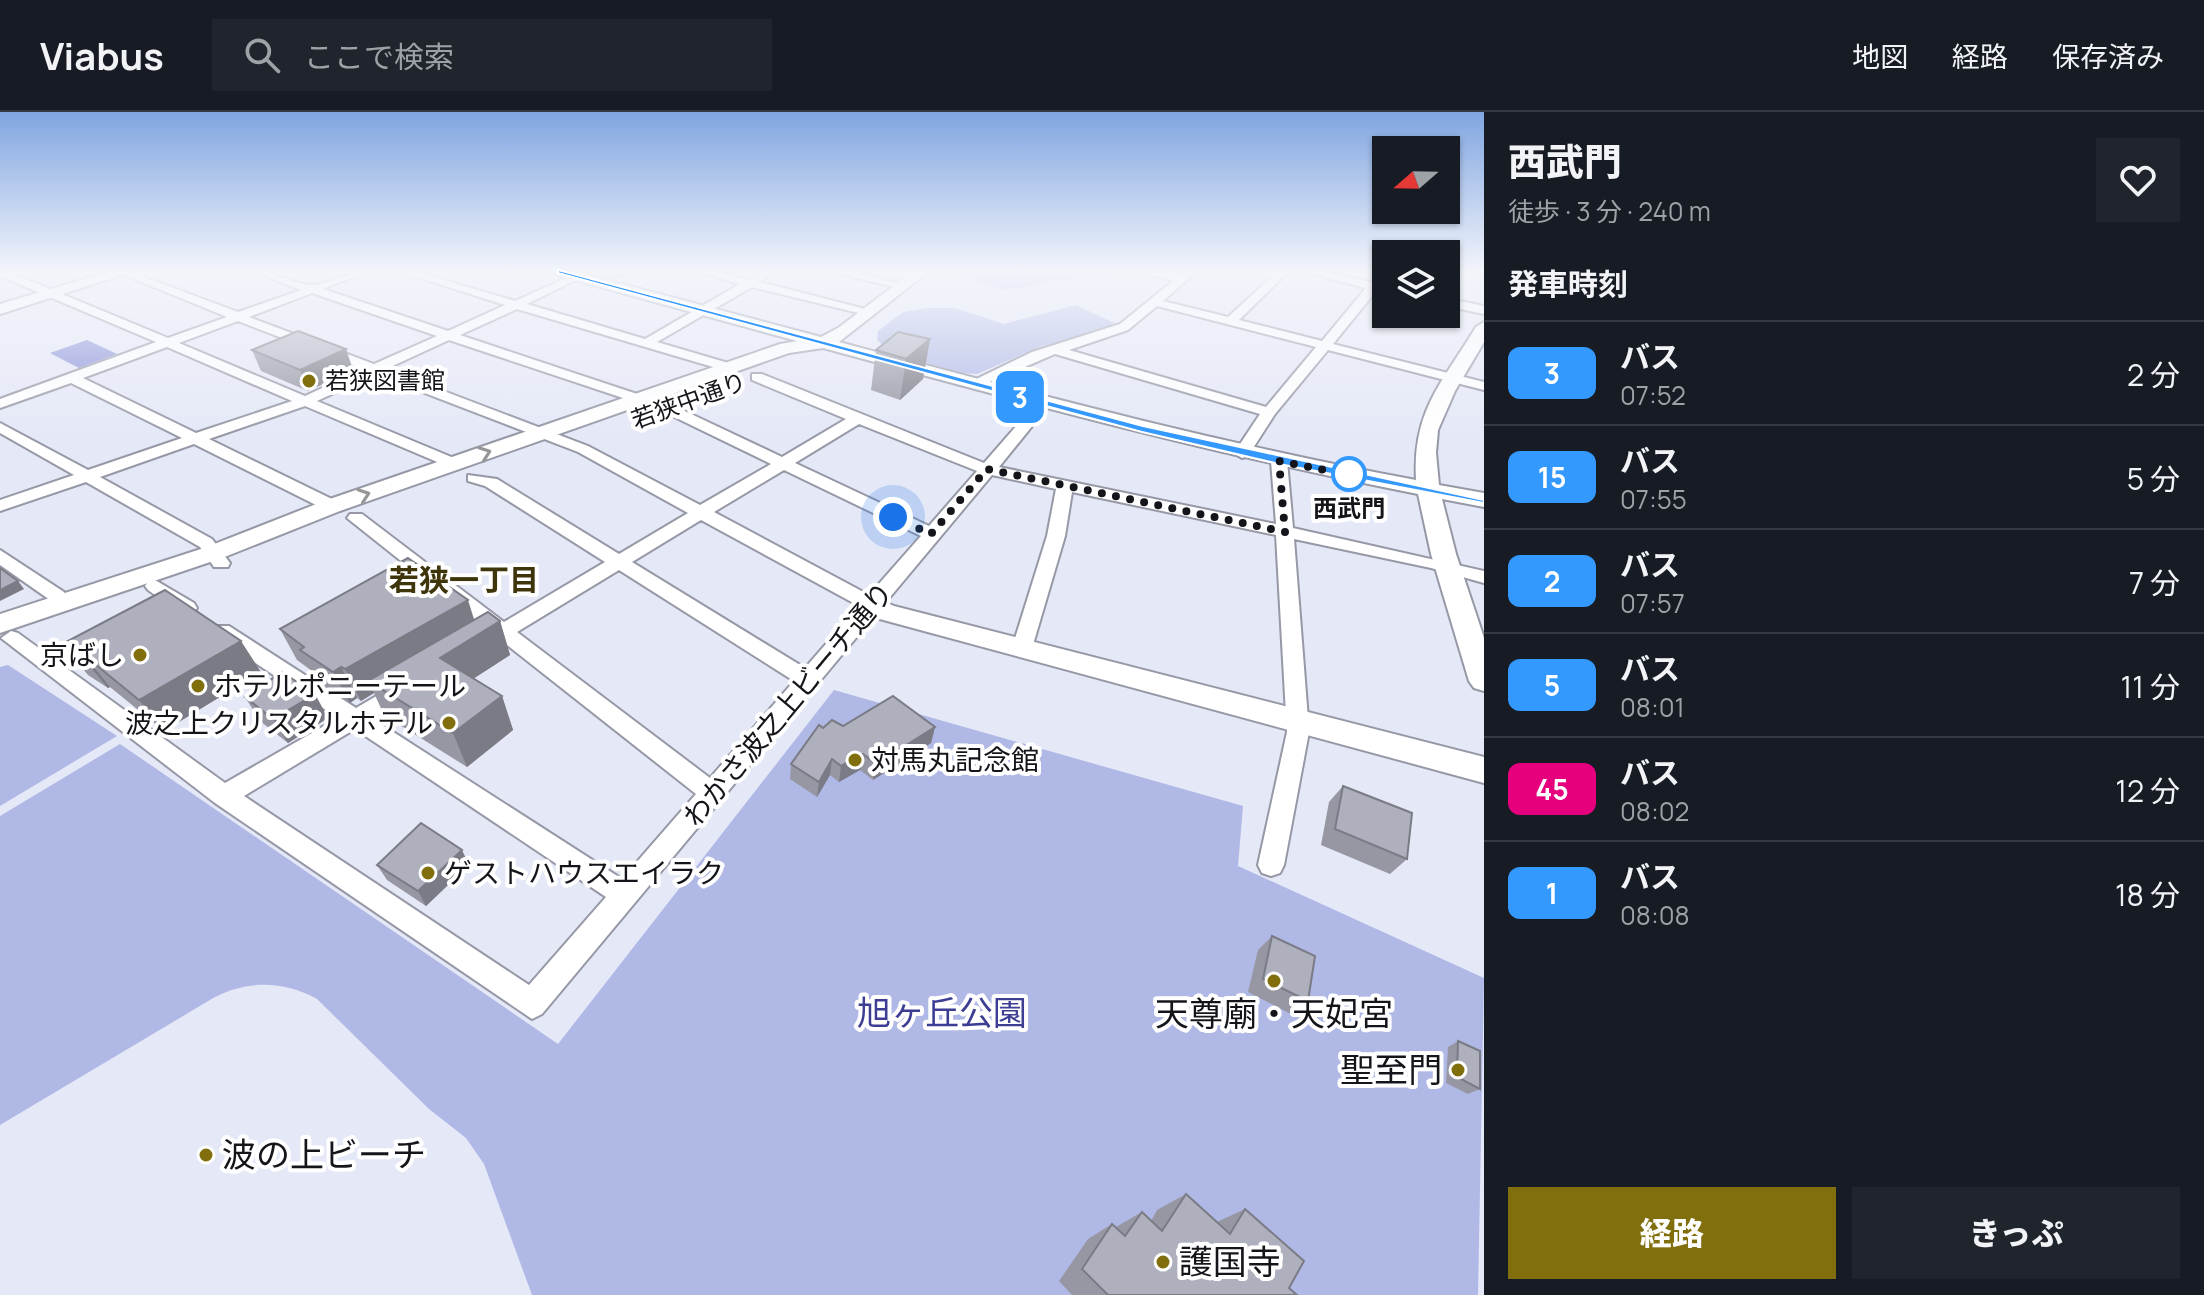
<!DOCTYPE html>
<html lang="ja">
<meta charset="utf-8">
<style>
:root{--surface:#171b24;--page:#20242c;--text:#f1f3f6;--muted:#9ea1a6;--line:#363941;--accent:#816f0d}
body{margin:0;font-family:Manrope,"Noto Sans JP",sans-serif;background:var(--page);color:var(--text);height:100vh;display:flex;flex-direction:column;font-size:30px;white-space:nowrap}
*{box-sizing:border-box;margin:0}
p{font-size:26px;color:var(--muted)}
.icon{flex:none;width:44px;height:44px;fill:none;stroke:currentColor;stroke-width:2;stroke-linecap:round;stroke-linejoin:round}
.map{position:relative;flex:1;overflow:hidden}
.side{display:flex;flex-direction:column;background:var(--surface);width:720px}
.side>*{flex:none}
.badge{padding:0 16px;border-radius:12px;font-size:28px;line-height:52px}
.needle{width:52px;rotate:250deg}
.buttons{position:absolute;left:1372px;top:24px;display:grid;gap:16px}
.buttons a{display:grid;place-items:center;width:88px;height:88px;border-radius:0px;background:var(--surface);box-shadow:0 2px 6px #0004;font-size:40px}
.you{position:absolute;width:40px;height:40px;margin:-20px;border:6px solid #fff;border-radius:50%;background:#1a73e8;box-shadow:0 0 0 12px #1a73e833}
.map>.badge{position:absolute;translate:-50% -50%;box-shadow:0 0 0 4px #fff}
h2{padding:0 24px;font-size:30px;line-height:72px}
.round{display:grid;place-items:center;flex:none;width:84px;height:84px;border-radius:0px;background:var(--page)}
.overview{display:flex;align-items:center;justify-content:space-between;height:136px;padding:0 24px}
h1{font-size:38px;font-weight:800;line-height:60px}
.cta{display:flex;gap:16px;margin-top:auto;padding:16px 24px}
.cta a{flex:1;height:92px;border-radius:0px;background:var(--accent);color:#fff;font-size:32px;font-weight:800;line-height:92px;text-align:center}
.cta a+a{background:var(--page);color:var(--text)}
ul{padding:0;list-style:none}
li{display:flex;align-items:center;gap:24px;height:104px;padding:0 24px;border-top:2px solid var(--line)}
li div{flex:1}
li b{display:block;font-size:30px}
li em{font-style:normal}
li .badge{min-width:88px;font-weight:700;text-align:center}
header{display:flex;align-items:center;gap:48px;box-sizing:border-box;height:112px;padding:0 40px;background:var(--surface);border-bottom:2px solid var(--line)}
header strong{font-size:38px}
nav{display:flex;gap:44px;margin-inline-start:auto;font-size:28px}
.search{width:560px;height:72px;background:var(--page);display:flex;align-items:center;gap:20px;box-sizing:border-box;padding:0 28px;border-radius:0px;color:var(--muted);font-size:30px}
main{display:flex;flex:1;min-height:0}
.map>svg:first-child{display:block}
</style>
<header>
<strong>Viabus</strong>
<div class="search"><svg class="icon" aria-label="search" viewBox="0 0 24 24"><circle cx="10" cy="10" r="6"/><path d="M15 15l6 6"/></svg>ここで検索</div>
<nav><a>地図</a><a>経路</a><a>保存済み</a></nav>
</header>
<main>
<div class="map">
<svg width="1484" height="1183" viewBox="0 0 1484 1183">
<rect width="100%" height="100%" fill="#e5e8f7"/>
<g fill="#b0b8e6">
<polygon points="958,160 1110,160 1107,164 1048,169 1024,176 999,177 956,161"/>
<polygon points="1076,193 1114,211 1103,218 1039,235 977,262 962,261 891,241 877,228 878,219 903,200 926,196 955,196 1004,212"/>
<polygon points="8,553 117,624 0,694 0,555"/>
<path d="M834,578L1243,694L1238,754L1484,866L1478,1183H532L484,1052L466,1026L429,997L317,887C284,869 248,868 215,885L0,1013V704L120,632L558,932Z"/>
</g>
<polygon fill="#858ed6" points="87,228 117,242 79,256 50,241"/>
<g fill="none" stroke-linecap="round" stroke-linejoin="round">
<g stroke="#9698a6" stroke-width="4">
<g id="street">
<path d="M0,160H9L168,226L227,205L117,160H131L238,200L301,178L255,160C275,160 291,171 310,173C325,174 346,160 365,160L323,177L448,219L505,193L401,160H417L515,189L579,160H592L527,192L645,227L740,172L698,160H716L749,168L763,160H775L760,170L877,200L871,204L752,175L657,230L735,253L737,256L730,260L517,197L460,223L643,284L645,287L638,291L449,228L386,257L588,334L700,393L771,352L662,299V293H672L782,345L846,307L752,268V262H762L984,351L1038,289L1043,288L1050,292L999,355L1276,412L1271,349L1279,344L1287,349L1293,416L1484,459V471L1431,456L1294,427L1309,620L1284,753L1280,761L1271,764L1262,761L1258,753L1287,620L1276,423L1072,380L1065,424L1032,536L1029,541H1015L1012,536L1047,424L1056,377L992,363L542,902L532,907L215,691L1,526L11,519L18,521L225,671L338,606L215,524L212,519L215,514H229L356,596L397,572H413L416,577L413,582L373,607L622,767L696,682L502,529L487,538H473L470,533L489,519L347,406L350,402H362L504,510L605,450L485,374L468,369V363L497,367L619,442L688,401L578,340L375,262L317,289L461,349V355H449L305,294L209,327L338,390L340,394L338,398H326L194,332L100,365L212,427L230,451L228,455H214L200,435L86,370L0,399V388L74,363L0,321V311L88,358L182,326L71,271L0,296V287L156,230L0,164ZM312,181L437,224L374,252L249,205ZM238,209L363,257L305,284L179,231ZM167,235L292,289L196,321L83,266ZM859,312L977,359L929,414L795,351ZM784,358L921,424L869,483L714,400ZM701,408L859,494L805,556L632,450ZM619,458L794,569L710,666L517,520ZM355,617L606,785L529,873L244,684Z"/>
<polygon points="831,160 852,160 910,174 904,177"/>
<path d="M1144,160L1180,163L1185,160H1196L1163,189L1228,205L1277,160H1288L1239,208L1322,229L1366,176L1304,160H1323L1371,170L1380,160H1386V167L1381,173L1386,174V180L1377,178L1333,232L1484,270V278L1328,238L1275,302L1248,344L1242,346L1234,341L1260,302L1055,242L978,275L966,272L1032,240L1120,212L1173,169ZM1157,194L1316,235L1266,295L1069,238L1128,218Z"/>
<polygon points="1446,186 1484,194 1484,202 1446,194"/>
<polygon points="0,438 64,480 72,492 69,496 55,496 50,488 0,453"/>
<polygon points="155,468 194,491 197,496 194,501 180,501 148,478 145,474 148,470"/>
</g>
</g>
<g stroke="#9698a6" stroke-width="4">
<g id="secondary">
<polygon points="108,160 131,160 0,202 0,192"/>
<path d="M553,160H577L821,225L838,216L912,160H928L839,230C1031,281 1221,332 1416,368C1412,299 1442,271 1476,215L1484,210V230L1455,279L1438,318L1436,341L1439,373L1484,381V395L1442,387L1456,442L1484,526V579L1474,576L1469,569L1431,442L1418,382C1216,343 1022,290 823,236L789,241L340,399L222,446L0,521V502L204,436L324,389L780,232L797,229L556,163Z"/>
<polygon points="872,484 894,494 1484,645 1484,671 876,506 859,493 863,487"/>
</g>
</g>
<use href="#street" fill="#fff" fill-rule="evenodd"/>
<use href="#secondary" fill="#fff" fill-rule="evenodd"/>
</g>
<g fill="#9697a3">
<polygon points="593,160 631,160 615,167 594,162"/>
<polygon points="930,227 923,267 900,288 871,278 876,238"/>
<polygon points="252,238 353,258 308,279 261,259"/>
<polygon points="474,508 500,509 510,543 474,566 502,584 513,618 467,655 384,603 374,581 361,589 357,586 350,591 317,570 312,559 297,548 280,517"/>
<polygon points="62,532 261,560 164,619 110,575 108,576 88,563"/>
<polygon points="245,585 328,606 288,631 260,609"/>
<polygon points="843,614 935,615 931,631 873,668 860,658 839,670 830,663 817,685 790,667 791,652 823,616"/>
<polygon points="1343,674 1407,747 1390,762 1321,733 1329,690"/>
<polygon points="377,753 469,753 426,794 387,768"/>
<polygon points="1272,824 1308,889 1291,902 1248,880 1258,838"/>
<polygon points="1458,929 1480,977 1468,982 1446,971 1448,935"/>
<polygon points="1186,1082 1217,1110 1245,1097 1289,1176 1297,1183 1072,1183 1059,1169 1088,1127 1112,1112 1116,1115 1142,1100 1151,1109 1157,1098"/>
</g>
<g fill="#7a7b85">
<polygon points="614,160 631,160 615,167"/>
<polygon points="930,227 923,267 900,288 906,247"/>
<polygon points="346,237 353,258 308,279 300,258"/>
<polygon points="18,469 24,477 0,489 0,478"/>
<polygon points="468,488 478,520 368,569 374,581 361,589 345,557"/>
<polygon points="500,509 510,543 453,580 440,546"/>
<polygon points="241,529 261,560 164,619 139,588"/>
<polygon points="84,543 110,575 108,576 82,545"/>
<polygon points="341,555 357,586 350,591 333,560"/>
<polygon points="315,582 328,606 288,631 273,607"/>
<polygon points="502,584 513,618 467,655 453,621"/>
<polygon points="935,615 931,631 873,668 876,652"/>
<polygon points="863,642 860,658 839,670 841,654"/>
<polygon points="832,647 830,663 817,685 819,670"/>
<polygon points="462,738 469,753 426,794 418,779"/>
</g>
<g fill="#aeb0be" stroke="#7a7b85" stroke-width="2">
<polygon points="298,219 346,237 300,258 252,238"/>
<polygon points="898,220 930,227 906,247 876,238"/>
<polygon points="408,446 468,488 345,557 341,555 333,560 300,538 304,535 280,517"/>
<polygon points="0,456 18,469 0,478"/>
<polygon points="165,478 241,529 139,588 84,543 82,545 62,532"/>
<polygon points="488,500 500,509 440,546 502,584 453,621 368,569"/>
<polygon points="282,560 315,582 273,607 245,585"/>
<polygon points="893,584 935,615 876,652 863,642 841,654 832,647 819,670 791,652 819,613 823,616 832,608 843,614"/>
<polygon points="1343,674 1412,701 1407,747 1335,717"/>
<polygon points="421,711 462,738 418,779 377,753"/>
<polygon points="1272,824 1315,844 1308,889 1263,867"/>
<polygon points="1458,929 1480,939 1480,977 1457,965"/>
<polygon points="1186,1082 1230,1122 1245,1097 1304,1149 1289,1176 1297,1183 1108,1183 1082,1157 1112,1112 1125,1124 1142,1100 1162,1119"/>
</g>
<defs><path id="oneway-chevron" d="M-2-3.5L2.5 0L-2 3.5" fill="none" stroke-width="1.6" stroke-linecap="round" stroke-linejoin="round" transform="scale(2)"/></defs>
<g stroke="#959698">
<use href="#oneway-chevron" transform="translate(485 341) rotate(-20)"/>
<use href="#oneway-chevron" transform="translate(364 383) rotate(-19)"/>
</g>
<linearGradient id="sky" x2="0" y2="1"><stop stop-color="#80a5e1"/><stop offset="0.49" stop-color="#f3f5fb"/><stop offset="1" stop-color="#f3f5fb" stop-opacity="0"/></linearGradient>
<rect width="1484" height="325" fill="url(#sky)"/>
<polygon fill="#39f" stroke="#fff" stroke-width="2" points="558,158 1143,314 1484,388 1484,391 1279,352 1142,320 558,161"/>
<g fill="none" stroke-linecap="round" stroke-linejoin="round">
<polyline stroke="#14151a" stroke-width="8" stroke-dasharray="0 14.4" points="893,405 931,422 987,357 1285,420 1279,349 1361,365 1349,362"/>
</g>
<g fill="#816f0d" stroke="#fff" stroke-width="3">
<circle cx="309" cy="269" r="8"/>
<circle cx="140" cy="543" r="8"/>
<circle cx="198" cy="574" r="8"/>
<circle cx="449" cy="611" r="8"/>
<circle cx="855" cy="648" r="8"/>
<circle cx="428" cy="761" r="8"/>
<circle cx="1274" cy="869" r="8"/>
<circle cx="1458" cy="958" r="8"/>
<circle cx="206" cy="1043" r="8"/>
<circle cx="1163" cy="1150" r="8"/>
</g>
<circle fill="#fff" stroke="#39f" stroke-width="4" cx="1349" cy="362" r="16"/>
<g text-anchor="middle" stroke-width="8" stroke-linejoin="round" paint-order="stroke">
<g font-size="24" fill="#14151a" stroke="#fff" text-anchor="start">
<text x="325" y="277">若狭図書館</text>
</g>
<g font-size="24" fill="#14151a" stroke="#fff">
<text transform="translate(689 289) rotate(-20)" y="8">若狭中通り</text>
</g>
<g font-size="24" font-weight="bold" fill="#14151a" stroke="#fff">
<text x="1349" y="405">西武門</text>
</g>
<g font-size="28" fill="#14151a" stroke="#fff" text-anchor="start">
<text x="124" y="553" text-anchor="end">京ばし</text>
<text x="214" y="584">ホテルポニーテール</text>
<text x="433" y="621" text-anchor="end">波之上クリスタルホテル</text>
<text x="871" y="658">対馬丸記念館</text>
<text x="444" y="771">ゲストハウスエイラク</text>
</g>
<g font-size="28" fill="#14151a" stroke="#fff">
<text transform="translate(788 592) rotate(-50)" y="10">わかさ波之上ビーチ通り</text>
</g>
<g font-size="30" font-weight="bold" fill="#3e350b" stroke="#fff">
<text x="464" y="479">若狭一丁目</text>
</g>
<g font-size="34" fill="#3c3d93" stroke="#fff">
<text x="942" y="913">旭ヶ丘公園</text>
</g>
<g font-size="34" fill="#14151a" stroke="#fff" text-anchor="start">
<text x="1274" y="914" text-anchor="middle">天尊廟・天妃宮</text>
<text x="1442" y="970" text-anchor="end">聖至門</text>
<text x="222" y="1055">波の上ビーチ</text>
<text x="1179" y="1162">護国寺</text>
</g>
</g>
</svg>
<div class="buttons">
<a><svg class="needle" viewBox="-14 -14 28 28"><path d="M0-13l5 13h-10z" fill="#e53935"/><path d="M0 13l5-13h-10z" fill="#9ea1a6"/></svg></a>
<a><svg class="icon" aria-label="layers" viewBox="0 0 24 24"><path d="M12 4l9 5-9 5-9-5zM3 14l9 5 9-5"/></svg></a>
</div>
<div class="you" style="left:893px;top:405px"></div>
<b class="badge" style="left:1020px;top:285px;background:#39f;color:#fff">3</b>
</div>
<section class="side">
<div class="overview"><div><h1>西武門</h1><p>徒歩 · 3 分 · 240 m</p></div><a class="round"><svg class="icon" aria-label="heart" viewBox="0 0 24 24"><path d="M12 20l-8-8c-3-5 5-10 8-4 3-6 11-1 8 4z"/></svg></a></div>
<h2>発車時刻</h2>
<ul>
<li><span class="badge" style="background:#39f;color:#fff">3</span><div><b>バス</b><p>07:52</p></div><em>2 分</em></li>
<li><span class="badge" style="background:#39f;color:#fff">15</span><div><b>バス</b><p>07:55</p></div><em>5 分</em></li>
<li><span class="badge" style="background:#39f;color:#fff">2</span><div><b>バス</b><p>07:57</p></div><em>7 分</em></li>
<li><span class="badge" style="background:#39f;color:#fff">5</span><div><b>バス</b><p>08:01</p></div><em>11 分</em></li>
<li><span class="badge" style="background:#e6007e;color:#fff">45</span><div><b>バス</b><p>08:02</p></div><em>12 分</em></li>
<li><span class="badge" style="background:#39f;color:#fff">1</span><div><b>バス</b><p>08:08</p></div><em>18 分</em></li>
</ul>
<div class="cta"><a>経路</a><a>きっぷ</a></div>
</section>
</main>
